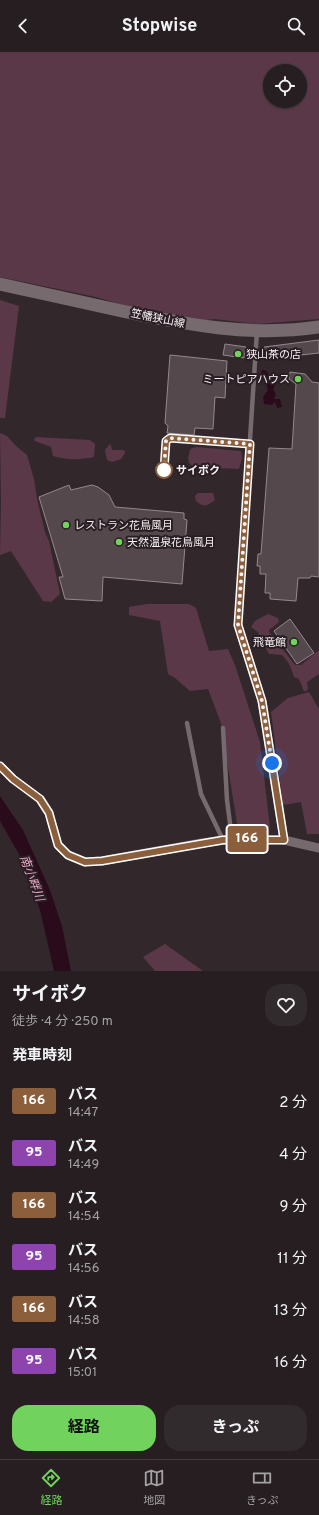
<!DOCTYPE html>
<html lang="ja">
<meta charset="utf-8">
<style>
:root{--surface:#261e21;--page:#322b2e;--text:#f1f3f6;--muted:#a4a2a5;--line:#423c3f;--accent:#71d35e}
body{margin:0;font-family:Overpass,"Noto Sans JP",sans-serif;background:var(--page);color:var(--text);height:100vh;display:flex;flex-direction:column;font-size:15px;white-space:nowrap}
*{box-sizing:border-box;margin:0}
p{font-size:13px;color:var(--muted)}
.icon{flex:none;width:22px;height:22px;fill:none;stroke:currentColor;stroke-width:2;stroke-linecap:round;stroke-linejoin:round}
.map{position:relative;height:919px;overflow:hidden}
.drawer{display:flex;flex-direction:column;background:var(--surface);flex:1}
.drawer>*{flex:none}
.badge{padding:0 8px;border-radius:3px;font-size:14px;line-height:26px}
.controls{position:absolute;left:263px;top:12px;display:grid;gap:8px}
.controls a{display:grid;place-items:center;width:44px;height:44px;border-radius:50%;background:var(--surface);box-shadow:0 1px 3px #0004,0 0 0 1px var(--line);font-size:20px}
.you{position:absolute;width:20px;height:20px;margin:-10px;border:3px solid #fff;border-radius:50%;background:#1a73e8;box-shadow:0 0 0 6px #1a73e833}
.map>.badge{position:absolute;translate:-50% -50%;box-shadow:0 0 0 2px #fff}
h2{padding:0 12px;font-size:15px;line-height:36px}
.round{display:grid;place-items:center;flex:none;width:42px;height:42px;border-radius:16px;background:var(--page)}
.summary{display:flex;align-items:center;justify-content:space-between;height:68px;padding:0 12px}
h1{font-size:19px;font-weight:700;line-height:30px}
.cta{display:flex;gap:8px;margin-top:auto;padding:8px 12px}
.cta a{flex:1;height:46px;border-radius:16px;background:var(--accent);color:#111;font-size:16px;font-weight:700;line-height:46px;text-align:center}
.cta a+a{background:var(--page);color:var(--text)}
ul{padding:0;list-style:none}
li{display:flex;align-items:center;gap:12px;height:52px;padding:0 12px}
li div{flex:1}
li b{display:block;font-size:15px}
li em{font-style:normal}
li .badge{min-width:44px;font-weight:700;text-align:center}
header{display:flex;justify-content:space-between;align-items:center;height:52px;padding:0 12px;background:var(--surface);font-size:18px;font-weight:700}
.tabs{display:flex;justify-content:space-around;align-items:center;height:56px;border-top:1px solid var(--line);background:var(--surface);font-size:11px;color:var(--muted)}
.tabs a{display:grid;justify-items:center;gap:2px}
.tabs .active{color:var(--accent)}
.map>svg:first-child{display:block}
</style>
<header><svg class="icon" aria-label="back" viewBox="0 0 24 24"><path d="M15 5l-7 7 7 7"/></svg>Stopwise<svg class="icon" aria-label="search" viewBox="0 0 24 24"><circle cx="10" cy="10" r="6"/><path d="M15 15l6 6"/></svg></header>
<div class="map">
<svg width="319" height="919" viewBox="0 0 319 919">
<rect width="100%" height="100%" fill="#32282c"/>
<g fill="#5b3848" fill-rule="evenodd">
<path d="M0,0H319V267L258,272L214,267L206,268L185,267L123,253L96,245L0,225ZM270,19H300V49H270Z"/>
<polygon points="0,248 19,254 5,366 0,366"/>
<polygon points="0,381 7,384 16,394 27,403 34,427 37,447 45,480 49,489 60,542 51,550 43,549 11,499 0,503 1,450"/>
<path d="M36,385L90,388L95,392L94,405C80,408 66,408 53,404L51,395L35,389L34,388Z"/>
<polygon points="110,392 111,393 112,398 124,398 125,401 121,407 112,410 107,408 105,398"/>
<polygon points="197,395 241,399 242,406 239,417 194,415 189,411 188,406 190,398 192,396"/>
<path d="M198,441H213L215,448C207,454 204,456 196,449L195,444Z"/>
<polygon points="147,552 189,552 196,556 209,599 228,597 235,613 260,690 270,775 263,783 242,783 238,778 221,671 208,637 190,639 175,626 168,622 160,569 129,563 129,555"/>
<path d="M268,562L278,566L279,570L269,578V580L295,613H301L319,598V622L307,630L308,637L306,639H304L299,627L294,625C291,615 289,610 282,603L269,602L258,580L251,575L255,569Z"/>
<polygon points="309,640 319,657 319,782 307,782 301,750 283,753 271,660 288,646"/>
<polygon points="165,892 203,919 155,919 143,905"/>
</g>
<g fill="#2a0b1b">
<polygon points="262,318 267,319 269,325 276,324 279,327 273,337 276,342 274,347 280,347 282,355 277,356 275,350 272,353 264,352 263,345 268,338 264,325 261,323"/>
<polygon points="0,744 23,778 50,838 62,874 71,919 54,919 40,858 20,804 0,769"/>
</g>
<g fill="#54484d" stroke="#95878d">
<polygon points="319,288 319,301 265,307 264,295"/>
<polygon points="225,292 246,295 244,306 223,303"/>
<polygon points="170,303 227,309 225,346 215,345 213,377 195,376 194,383 167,381 168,374 165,371"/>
<polygon points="290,320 305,322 312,330 319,331 319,525 311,524 310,526 298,526 296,549 270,547 270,541 265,541 266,522 260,522 260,514 257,514 258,502 261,502 269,396 292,397 296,332 289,327"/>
<polygon points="69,433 71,438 92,433 98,435 109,443 115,455 184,461 184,467 187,468 182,532 103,525 102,549 65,547 59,525 63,525 39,445"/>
<polygon points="290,567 314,601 297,612 274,579"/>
</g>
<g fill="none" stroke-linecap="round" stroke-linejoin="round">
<g stroke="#766a6f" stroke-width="4.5">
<polyline points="165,418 166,389 170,386 250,392"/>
<polyline points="238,573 257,279"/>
<polyline points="187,671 201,742 223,788"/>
<polyline points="223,676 227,748 232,787"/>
</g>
<g stroke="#766a6f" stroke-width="9">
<polyline points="238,573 262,649 284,788"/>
<polyline points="0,714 13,727 40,747 49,761 58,793 68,803 85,810 102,809 202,791 232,787 284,788 319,796"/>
</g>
<path stroke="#766a6f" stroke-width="13" d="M0,232C41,241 81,250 122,259C188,273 252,285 319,275"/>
</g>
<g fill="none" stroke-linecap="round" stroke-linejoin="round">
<g stroke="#fff" stroke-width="9">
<polyline id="line" points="0,714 13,727 40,747 49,761 58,793 68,803 85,810 102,809 223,788 284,788 262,649 238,573 250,392 170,386 166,389 164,418"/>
</g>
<use href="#line" stroke="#8b5e3c" stroke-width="6"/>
<polyline stroke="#f7f0f3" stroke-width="4" stroke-dasharray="0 7.2" points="164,418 166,389 170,386 250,392 238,573 262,649 272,711"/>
</g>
<g fill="#71d35e" stroke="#281e23" stroke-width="1.5">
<circle cx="238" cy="302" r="4"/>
<circle cx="298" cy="327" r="4"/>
<circle cx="66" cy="473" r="4"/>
<circle cx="119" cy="490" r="4"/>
<circle cx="294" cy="590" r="4"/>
</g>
<circle fill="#fff" stroke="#8b5e3c" stroke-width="2" cx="164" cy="418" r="8"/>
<g text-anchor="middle" stroke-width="4" stroke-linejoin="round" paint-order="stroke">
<g font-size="11" fill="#f7f0f3" stroke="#281e23">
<text transform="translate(158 266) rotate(12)" y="4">笠幡狭山線</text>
</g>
<g font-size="11" fill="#f7f0f3" stroke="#281e23" text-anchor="start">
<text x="246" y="306">狭山茶の店</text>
<text x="290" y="331" text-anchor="end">ミートピアハウス</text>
<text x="74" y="477">レストラン花鳥風月</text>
<text x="127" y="494">天然温泉花鳥風月</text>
<text x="286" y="594" text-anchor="end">飛竜館</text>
</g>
<g font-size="11" font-weight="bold" fill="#f7f0f3" stroke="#281e23" text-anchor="start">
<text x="176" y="422">サイボク</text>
</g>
<g font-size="12" font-style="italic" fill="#ecaac8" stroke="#281e23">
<text transform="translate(32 826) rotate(69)" y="4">南小畔川</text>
</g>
</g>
</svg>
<div class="controls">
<a><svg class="icon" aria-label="locate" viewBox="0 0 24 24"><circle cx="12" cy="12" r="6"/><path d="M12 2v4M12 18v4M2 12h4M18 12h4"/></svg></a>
</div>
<div class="you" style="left:272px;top:711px"></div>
<b class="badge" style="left:247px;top:787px;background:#8b5e3c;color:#fff">166</b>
</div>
<section class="drawer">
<div class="summary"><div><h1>サイボク</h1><p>徒歩 · 4 分 · 250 m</p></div><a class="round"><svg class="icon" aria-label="heart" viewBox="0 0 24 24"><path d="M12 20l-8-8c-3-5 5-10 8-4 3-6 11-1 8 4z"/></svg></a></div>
<h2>発車時刻</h2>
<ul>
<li><span class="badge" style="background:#8b5e3c;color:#fff">166</span><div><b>バス</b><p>14:47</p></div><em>2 分</em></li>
<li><span class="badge" style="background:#8e44ad;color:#fff">95</span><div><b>バス</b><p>14:49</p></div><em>4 分</em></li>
<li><span class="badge" style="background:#8b5e3c;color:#fff">166</span><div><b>バス</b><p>14:54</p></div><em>9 分</em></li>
<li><span class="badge" style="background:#8e44ad;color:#fff">95</span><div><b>バス</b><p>14:56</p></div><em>11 分</em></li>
<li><span class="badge" style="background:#8b5e3c;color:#fff">166</span><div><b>バス</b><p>14:58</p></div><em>13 分</em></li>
<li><span class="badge" style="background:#8e44ad;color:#fff">95</span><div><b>バス</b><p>15:01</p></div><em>16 分</em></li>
</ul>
<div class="cta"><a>経路</a><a>きっぷ</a></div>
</section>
<nav class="tabs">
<a class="active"><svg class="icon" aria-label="directions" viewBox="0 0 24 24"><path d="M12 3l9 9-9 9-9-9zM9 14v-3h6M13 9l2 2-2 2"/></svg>経路</a>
<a><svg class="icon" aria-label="map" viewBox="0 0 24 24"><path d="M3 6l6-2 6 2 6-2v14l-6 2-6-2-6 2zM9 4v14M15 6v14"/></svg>地図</a>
<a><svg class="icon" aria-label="tickets" viewBox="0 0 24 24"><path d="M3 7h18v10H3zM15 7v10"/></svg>きっぷ</a>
</nav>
